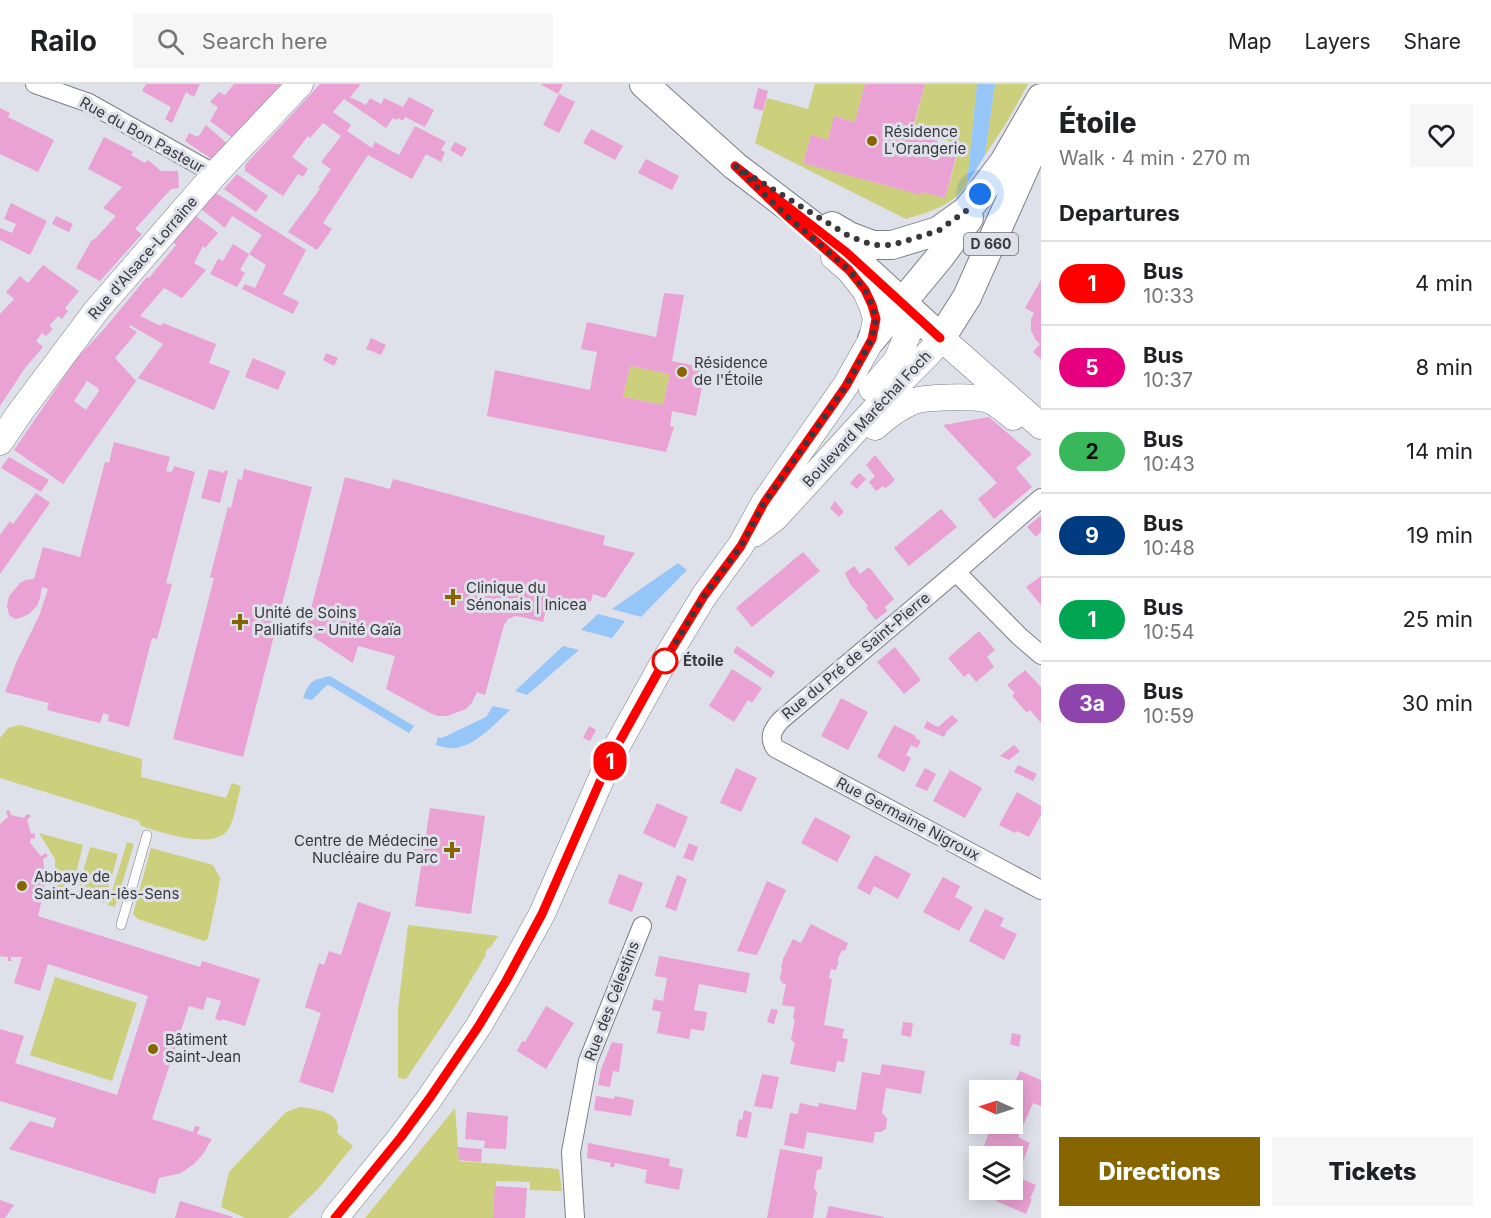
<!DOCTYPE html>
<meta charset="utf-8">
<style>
:root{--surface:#fff;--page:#f6f6f6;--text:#202124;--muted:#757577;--line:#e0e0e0;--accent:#876601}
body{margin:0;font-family:Inter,sans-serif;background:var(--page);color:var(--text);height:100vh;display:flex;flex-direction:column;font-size:22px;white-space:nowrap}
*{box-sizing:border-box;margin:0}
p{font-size:20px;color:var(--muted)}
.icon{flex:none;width:33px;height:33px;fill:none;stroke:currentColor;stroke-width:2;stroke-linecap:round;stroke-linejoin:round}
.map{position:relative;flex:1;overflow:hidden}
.drawer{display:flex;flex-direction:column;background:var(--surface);width:450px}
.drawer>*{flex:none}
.badge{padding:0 12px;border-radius:20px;font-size:21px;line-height:39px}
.needle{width:39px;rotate:273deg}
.controls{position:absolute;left:969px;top:996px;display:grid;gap:12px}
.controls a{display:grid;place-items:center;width:54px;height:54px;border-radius:0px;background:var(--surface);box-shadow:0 3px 15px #0003;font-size:30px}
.you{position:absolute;width:30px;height:30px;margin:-15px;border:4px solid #fff;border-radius:50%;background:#1a73e8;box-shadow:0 0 0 9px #1a73e833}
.map>.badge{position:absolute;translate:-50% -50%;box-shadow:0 0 0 3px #fff}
h2{padding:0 18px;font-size:22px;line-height:54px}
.round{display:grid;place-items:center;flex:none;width:63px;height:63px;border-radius:0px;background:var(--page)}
.headline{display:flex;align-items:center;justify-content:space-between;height:102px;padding:0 18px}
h1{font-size:28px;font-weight:800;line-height:45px}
.button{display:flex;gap:12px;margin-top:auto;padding:12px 18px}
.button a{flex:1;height:69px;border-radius:0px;background:var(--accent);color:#fff;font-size:24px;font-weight:800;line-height:69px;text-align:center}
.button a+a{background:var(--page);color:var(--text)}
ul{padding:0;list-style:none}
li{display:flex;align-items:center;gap:18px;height:84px;padding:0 18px;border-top:2px solid var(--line)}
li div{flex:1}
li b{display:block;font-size:22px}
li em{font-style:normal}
li .badge{min-width:66px;font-weight:700;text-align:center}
header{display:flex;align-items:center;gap:36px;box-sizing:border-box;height:84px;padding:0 30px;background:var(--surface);border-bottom:2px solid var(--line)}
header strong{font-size:28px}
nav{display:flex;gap:33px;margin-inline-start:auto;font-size:21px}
.search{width:420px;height:54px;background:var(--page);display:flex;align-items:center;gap:15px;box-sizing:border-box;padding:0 21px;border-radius:0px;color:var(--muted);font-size:22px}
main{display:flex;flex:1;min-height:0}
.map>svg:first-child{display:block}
</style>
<header>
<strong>Railo</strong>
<div class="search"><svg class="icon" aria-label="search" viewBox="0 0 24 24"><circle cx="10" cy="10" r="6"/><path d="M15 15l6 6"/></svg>Search here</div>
<nav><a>Map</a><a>Layers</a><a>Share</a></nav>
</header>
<main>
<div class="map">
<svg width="1041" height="1134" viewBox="0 0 1041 1134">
<rect width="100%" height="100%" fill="#dee1e9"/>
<g fill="#cccf7b">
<path d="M815,0H865L855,38L834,32L828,56L811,52L803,79L921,111L922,108L945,114L960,61L913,46L925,0H977L967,100C952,123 930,127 906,135L755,59L767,14L808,25Z"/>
<polygon points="995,0 1028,0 1007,38 985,71"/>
<polygon points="630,282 670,290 663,321 623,313"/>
<path d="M20,641L142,675L141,693L226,714L232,699L241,702C237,715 235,736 227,747C211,766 161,748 141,742L139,737L0,694V654L8,644Z"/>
<polygon points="39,749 83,761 71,809 55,804 55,775"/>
<polygon points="127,758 134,760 115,823 108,821"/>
<polygon points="90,763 118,770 104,819 77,810"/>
<polygon points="151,764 213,781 220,794 218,807 208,854 204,857 138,835 133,830"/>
<polygon points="408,841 498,852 490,864 488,864 485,869 486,871 452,927 406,995 398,994 398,925"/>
<polygon points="55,893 137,919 112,997 30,971"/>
<path d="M300,1023C314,1025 344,1028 337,1049L353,1062L318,1105L288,1134H245L221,1123L229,1088L286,1028Z"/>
<polygon points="455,1024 459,1077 559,1085 562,1107 530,1106 530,1098 496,1097 493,1134 365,1134"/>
</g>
<g fill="#96c5f7">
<polygon points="977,0 995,0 985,71 967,100"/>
<polygon points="678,479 687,486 641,533 612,525"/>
<polygon points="598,530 625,537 612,554 581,546"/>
<polygon points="563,562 579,566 527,611 515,607"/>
<path d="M330,592L414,642L409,649L329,601L326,602L312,616L303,614C311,595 311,597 330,592Z"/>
<path d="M493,622L510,626C494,640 477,661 455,664C449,665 441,662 436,661L438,653L442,654L486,633Z"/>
</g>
<g fill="#eaa1d3" fill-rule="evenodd">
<polygon points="146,0 200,0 194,13 186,8 172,39 165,35 171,23 142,7"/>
<polygon points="234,0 281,0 234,55 210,37 218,23 210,18 219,8 225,11"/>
<polygon points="320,0 361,0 350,13 366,21 370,14 381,20 384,14 403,23 409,13 434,26 425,43 405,33 403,37 398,34 397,36 393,34 386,44 344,15 333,28 351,41 347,47 372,64 375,58 399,71 415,42 446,58 441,66 445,68 441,78 426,70 412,95 368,71 323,139 332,145 317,166 288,148 320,105 318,104 331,85 321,78 341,52 323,39 310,54 308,52 292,73 308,85 303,93 298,90 283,112 245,87 245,81"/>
<polygon points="540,0 563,0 558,10"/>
<polygon points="865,0 925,0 911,50 938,57 937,60 958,65 945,114 922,108 921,111 803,79 811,51 828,56 834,32 855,38"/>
<polygon points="758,4 768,7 763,27 753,24"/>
<polygon points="559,10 575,18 559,49 543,41"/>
<polygon points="0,24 10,29 8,33 54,56 38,88 0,70"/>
<polygon points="206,41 229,61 216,78 185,57 189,49 198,53"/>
<polygon points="591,45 623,62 615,76 583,59"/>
<polygon points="104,53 133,68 131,71 145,79 148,76 161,87 178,87 179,104 171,105 135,145 142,150 100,197 76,184 91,157 95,155 116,132 103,124 122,103 88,85"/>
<polygon points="455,58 467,64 462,73 450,66"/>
<polygon points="646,75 679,92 672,106 638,89"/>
<polygon points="237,90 268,112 256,128 224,105"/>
<polygon points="216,109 306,166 283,210 299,218 293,230 242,205 245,200 255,204 266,181 249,170 262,151 232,132 225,144 201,125"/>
<polygon points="11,119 47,137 30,171 0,156 0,144 12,149 16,140 4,135"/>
<polygon points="56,132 73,140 69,148 52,140"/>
<path d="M196,132L218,149L205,164L203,162L194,179L206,186L182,214L164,204L140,232L161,242L163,239L216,260L209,279L230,287L214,326L138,294L163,260L130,241L129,243L137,248L115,274L136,297L63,400L14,366L77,274L105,244L147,193L149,194L176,161L173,158ZM87,297L98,304L99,307L86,326L74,317Z"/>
<polygon points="233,160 249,170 240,186 245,189 237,203 210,190 218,175 223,177"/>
<polygon points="43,181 79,207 65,224 68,227 62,235 58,232 49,242 53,245 46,252 42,249 36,257 43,263 25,284 0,322 0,230 14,215 6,208 20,192 28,199"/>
<polygon points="1041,196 1041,275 1033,268 1040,260 1035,255 1031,246 1031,235 1034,229 1025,224"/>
<path d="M664,209L684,211L672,277L706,284L696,332L672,327L670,342L674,343L666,368L487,332L495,286L590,306L597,268L581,265L587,238L656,253ZM630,282L670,290L663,321L623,313Z"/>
<polygon points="371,254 386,261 381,271 366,265"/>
<polygon points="326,269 338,274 334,282 323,276"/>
<polygon points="253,274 286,288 278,306 245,293"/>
<polygon points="989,333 1032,370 1016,384 1032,403 994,435 978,415 997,399 943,341"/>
<polygon points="114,358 170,373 166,387 172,388 174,382 195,388 166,499 172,500 157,555 152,554 129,643 108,637 109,631 103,629 100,639 47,626 49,619 5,608 16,579 39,532 48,505 42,503 40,514 37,522 29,530 20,534 15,535 9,531 7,522 9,512 20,499 25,496 34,495 43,463 80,473 105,378 109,379"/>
<polygon points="875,371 895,396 885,405 883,402 876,407 869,398 875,392 866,381"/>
<polygon points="9,373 49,396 41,408 1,384"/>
<polygon points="209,385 224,389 225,386 228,387 220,419 201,414"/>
<polygon points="244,385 312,403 243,673 173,655 214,494 210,493 228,423 231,424 238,395 242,396"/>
<polygon points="859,389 866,395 857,405 850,399"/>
<polygon points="345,393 390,405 393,395 605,452 603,461 635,469 605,514 593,510 591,517 580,523 549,515 543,538 522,533 515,532 508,535 504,541 485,611 477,608 471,620 466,625 447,632 438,632 430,629 386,605 395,572 358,562 353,579 305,548"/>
<polygon points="36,409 50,419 0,490 0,451 10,437 13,440"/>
<polygon points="835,417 844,428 839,433 830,424"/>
<polygon points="941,425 957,443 909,482 894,464"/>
<polygon points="1041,431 1041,448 1036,453 1027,443"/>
<polygon points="803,468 820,487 752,543 736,524"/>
<polygon points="854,482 860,490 869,483 894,515 885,523 887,527 876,536 866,524 868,522 850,500 845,489"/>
<polygon points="1041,492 1041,521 1026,503"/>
<polygon points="979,547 995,566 987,573 994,583 976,598 969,589 964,593 948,574"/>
<polygon points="737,562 775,588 771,594 733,568"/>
<polygon points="895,563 921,596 904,610 877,578"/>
<polygon points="732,585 762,604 752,619 748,616 734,638 709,622"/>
<polygon points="1025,586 1041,603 1041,639 1030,626 1027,629 1012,612 1015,609 1007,601"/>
<polygon points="841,614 868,628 848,666 821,652"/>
<polygon points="952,631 958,637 947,647 944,653 924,644 927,637 938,643"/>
<polygon points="894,641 916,652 915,654 921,657 917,664 911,661 906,671 911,674 904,688 877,673"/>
<polygon points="589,642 596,646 590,657 583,654"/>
<polygon points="1014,661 1020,667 1009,676 1000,672"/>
<polygon points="1018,681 1037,690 1033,697 1014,688"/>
<polygon points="736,684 757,694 741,728 720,719"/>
<polygon points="925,684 936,690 927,707 915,702"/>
<polygon points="950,686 982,704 965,734 933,717"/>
<polygon points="1017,708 1041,722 1041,731 1029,753 1017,747 1015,749 999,741"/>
<polygon points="657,719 688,733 675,764 643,749"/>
<polygon points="430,724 485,732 471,830 415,822"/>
<polygon points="9,726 11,731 24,734 27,730 31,732 27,736 31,749 35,750 35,755 31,754 30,759 41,772 46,769 48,772 43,775 45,793 51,794 51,798 45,797 44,806 50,807 49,812 43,811 38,832 200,883 202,877 260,895 245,942 222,935 221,937 215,935 221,917 207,913 203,926 189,922 152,1035 193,1048 195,1042 200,1043 197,1050 212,1055 203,1070 194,1080 181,1089 159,1094 155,1110 9,1065 30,1037 53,1044 56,1034 0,1017 0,945 24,952 15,979 117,1011 148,912 48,880 40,907 14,899 22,873 11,873 11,877 8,877 8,873 0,872 0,740 8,733 6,727"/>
<polygon points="815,733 851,752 837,778 801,759"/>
<polygon points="689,759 698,763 693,777 683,774"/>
<polygon points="875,771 911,790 898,815 874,802 870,811 857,804"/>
<polygon points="619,790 643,799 632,828 608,819"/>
<polygon points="677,791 687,795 676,827 665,823"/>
<polygon points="943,793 960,802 955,813 973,823 959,847 923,828"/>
<polygon points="767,797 786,806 757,871 737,867"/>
<polygon points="358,818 391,829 333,1009 299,998 321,929 305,923 319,879 324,881 329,867 341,871"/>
<polygon points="985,825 1004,834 1000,842 1017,850 1004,876 969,857"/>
<polygon points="811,840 848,859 845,867 842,866 837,877 839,877 836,886 831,885 829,894 832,895 824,941 844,945 842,954 848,955 844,978 837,977 835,988 790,980 795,959 791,956 795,935 793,935 795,923 782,921 786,900 782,899 780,894 782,884 781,884 783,875 793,855 801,859"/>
<polygon points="659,872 750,889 746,909 699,900 694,926 707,928 704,947 691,945 689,955 657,949 661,928 652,926 654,915 663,917 667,894 655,892"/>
<polygon points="546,922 574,939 546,985 517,967 522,957 525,958"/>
<polygon points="771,925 778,926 774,940 767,938"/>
<polygon points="903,938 913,939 911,953 901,951"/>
<polygon points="1012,949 1021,951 1019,963 1010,960"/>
<polygon points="612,958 623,960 619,988 613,987 610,1003 598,1001 601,985"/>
<polygon points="882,980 925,987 921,1010 886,1004 882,1029 887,1034 886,1045 881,1048 875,1048 873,1059 807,1048 804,1065 784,1061 790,1029 798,1030 800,1019 818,1023 819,1019 856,1026 862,988 880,991"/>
<polygon points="1020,987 1041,996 1041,1022 1033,1019 1018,1053 1030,1059 1023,1078 984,1062 991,1043 997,1045 999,1040 1012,1040 1012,1005"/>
<polygon points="762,990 779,993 772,1025 754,1022"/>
<polygon points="596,1012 614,1015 615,1012 634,1016 631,1032 594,1026"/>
<polygon points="744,1026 752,1029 747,1054 736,1052 739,1035 742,1036"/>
<polygon points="467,1028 508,1032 506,1065 484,1064 485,1057 465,1055"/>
<polygon points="588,1059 670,1075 669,1082 683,1085 679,1106 645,1099 647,1086 615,1079 614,1083 610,1083 611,1079 587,1074"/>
<polygon points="458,1063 482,1065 481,1078 459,1076"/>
<polygon points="780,1065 823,1073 821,1085 817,1086 814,1104 817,1108 813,1134 767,1134"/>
<polygon points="1012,1091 1036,1101 1030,1115 1032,1115 1026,1130 996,1117 1001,1106 1012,1106"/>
<polygon points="495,1102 527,1104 525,1134 493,1134"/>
<polygon points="0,1116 14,1121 5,1134 0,1134"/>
<polygon points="180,1117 233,1133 232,1134 175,1134"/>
<polygon points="829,1122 884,1133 884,1134 826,1134"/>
</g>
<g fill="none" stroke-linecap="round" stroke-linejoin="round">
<g stroke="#7c7e86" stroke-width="10">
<polyline id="lane" points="121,841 147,751"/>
</g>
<g stroke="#7c7e86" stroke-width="20">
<g id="street">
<polyline points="35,0 89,19 215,90"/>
<path d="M1041,414L956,488L781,636C773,645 768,653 775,664L1041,806"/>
<polyline points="956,488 1019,552 1041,571"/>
<polyline points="575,1134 571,1068 588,977 642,842"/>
</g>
</g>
<g stroke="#7c7e86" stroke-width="27">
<g id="secondary">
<polyline points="872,305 897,276 908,249 919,234"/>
<path d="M875,343C887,332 898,323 914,317C926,313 972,312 985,315C995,317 1005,326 1013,333"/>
<polyline points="0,358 21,327 96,227 215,90 300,0"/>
<polyline points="754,450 775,434 899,299 930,268 941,254 1041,342"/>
<polyline points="335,1134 401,1053 429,1015 478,943 505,897 542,830 602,693 617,662 662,581 704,512 741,461 764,419 846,301 872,255 876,235 872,221 865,206 849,186 834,173"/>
</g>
</g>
<g stroke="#7c7e86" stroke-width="30">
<g id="primary">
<polyline points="644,0 735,82 846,167 941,254 967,213 1041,47"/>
<polyline points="832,142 849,152 873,161 892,161 938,147 966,127 980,110 1004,78 1041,14"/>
<polyline points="872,255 939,174 969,134"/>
</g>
</g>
<use href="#lane" stroke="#fff" stroke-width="9"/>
<use href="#street" stroke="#fff" stroke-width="18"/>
<use href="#secondary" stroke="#fff" stroke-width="26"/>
<use href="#primary" stroke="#fff" stroke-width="28"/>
</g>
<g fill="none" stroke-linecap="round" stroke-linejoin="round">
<g stroke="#fff" stroke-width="14">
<polyline id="line" points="335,1134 401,1053 429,1015 478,943 506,897 542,830 602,693 617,662 662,581 704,512 741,462 764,419 846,302 872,255 876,235 872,221 865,206 849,186 786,131 735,82 846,168 940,254"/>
</g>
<use href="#line" stroke="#f00" stroke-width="9"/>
<polyline stroke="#38393c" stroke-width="6" stroke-dasharray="0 10.8" points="665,577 662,581 704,512 741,462 764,419 846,302 872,255 876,235 872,221 865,206 849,186 786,131 735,82 849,152 873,161 892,161 938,147 966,127 980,110"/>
</g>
<g fill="#876601" stroke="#dee1e9" stroke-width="2">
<circle cx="872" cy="57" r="6"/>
<circle cx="682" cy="288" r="6"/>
<path d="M450 504h6v6h6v6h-6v6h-6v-6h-6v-6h6z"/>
<path d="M237 529h6v6h6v6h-6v6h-6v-6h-6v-6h6z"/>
<path d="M449 757h6v6h6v6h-6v6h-6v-6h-6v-6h6z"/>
<circle cx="22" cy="802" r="6"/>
<circle cx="153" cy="965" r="6"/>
</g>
<circle fill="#fff" stroke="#f00" stroke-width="3" cx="665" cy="577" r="12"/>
<g text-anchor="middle" stroke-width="6" stroke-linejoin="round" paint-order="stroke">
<rect fill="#dee1e9" stroke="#6a6b70" stroke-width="1.5" x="964" y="149" width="54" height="22" rx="4.5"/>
<g font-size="14" font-weight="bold" fill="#38393c">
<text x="991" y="165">D 660</text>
</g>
<g font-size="15" fill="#38393c" stroke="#dee1e9" text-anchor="start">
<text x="884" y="53">Résidence<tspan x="884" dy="17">L'Orangerie</tspan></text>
<text x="694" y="284">Résidence<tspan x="694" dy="17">de l'Étoile</tspan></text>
<text x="466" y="509">Clinique du<tspan x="466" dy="17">Sénonais | Inicea</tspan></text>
<text x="254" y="534">Unité de Soins<tspan x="254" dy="17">Palliatifs - Unité Gaïa</tspan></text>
<text x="438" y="762" text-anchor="end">Centre de Médecine<tspan x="438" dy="17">Nucléaire du Parc</tspan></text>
<text x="34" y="798">Abbaye de<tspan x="34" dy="17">Saint-Jean-lès-Sens</tspan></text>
<text x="165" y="961">Bâtiment<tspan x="165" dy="17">Saint-Jean</tspan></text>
</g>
<g font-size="15" fill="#38393c" stroke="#dee1e9">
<text transform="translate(142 51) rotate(29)" y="5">Rue du Bon Pasteur</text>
<text transform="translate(143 174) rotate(-49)" y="5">Rue d'Alsace-Lorraine</text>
<text transform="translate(867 335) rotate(-47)" y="5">Boulevard Maréchal Foch</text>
<text transform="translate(856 572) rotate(-40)" y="5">Rue du Pré de Saint-Pierre</text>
<text transform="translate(908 735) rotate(28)" y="5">Rue Germaine Nigroux</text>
<text transform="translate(612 917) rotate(-69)" y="5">Rue des Célestins</text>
</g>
<g font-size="15" font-weight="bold" fill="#38393c" stroke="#dee1e9" text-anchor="start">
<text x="683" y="582">Étoile</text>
</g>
</g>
</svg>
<div class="controls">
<a><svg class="needle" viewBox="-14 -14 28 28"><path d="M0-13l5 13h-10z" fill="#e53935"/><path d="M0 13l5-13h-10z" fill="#757577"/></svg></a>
<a><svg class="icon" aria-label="layers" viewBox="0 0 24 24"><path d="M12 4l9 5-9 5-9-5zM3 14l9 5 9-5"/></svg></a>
</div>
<div class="you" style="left:980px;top:110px"></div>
<b class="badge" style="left:610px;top:677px;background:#f00;color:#fff">1</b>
</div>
<section class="drawer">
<div class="headline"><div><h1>Étoile</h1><p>Walk · 4 min · 270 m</p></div><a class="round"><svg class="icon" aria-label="heart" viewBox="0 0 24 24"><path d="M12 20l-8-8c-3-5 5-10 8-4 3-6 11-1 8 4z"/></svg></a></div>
<h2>Departures</h2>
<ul>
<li><span class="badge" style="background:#f00;color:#fff">1</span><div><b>Bus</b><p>10:33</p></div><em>4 min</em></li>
<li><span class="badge" style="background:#e6007e;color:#fff">5</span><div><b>Bus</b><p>10:37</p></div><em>8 min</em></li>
<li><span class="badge" style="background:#38b85b;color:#111">2</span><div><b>Bus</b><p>10:43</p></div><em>14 min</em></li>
<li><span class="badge" style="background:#003b80;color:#fff">9</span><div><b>Bus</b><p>10:48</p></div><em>19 min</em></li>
<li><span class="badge" style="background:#00a651;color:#fff">1</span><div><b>Bus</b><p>10:54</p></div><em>25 min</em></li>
<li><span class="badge" style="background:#8e44ad;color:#fff">3a</span><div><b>Bus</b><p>10:59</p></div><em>30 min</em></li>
</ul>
<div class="button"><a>Directions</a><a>Tickets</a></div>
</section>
</main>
